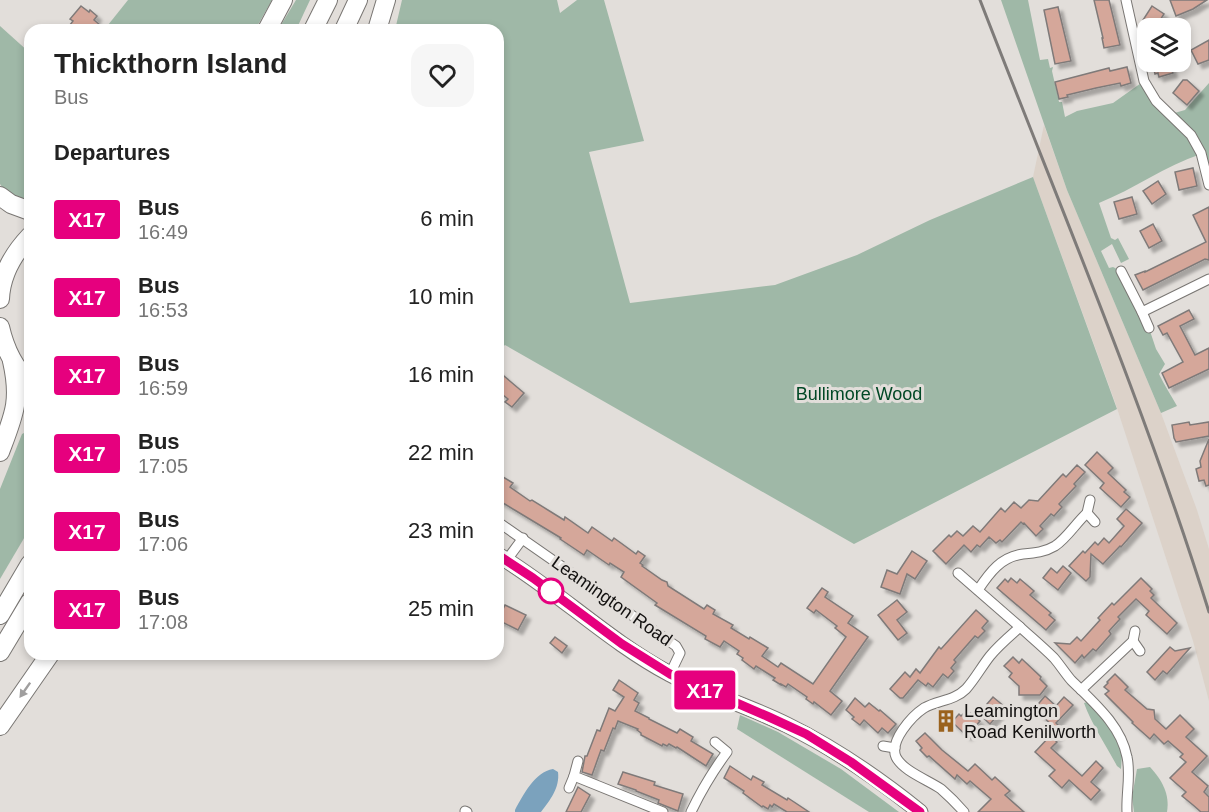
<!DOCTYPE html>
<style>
:root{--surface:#fff;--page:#f6f6f6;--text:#222;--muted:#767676}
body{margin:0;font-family:Arial,sans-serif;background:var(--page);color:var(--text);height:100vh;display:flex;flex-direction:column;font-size:22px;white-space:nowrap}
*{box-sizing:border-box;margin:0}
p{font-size:20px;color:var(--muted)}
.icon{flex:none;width:33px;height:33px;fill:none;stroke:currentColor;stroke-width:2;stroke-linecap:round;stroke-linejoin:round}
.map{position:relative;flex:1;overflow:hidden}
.drawer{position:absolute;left:24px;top:24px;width:480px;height:636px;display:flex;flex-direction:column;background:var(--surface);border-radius:18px;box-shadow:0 3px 9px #0003}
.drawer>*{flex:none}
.badge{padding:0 12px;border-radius:4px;font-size:21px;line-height:39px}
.tools{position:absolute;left:1137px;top:18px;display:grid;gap:12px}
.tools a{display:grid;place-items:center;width:54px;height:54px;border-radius:12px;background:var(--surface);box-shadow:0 3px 9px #0003;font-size:30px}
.map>.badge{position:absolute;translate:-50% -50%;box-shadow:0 0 0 3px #fff}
h2{padding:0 30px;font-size:22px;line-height:54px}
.round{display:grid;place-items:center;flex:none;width:63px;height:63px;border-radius:18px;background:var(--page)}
.summary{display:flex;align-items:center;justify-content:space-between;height:102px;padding:0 30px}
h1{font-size:28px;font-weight:800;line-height:45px}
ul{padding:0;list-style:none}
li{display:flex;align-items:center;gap:18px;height:78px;padding:0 30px}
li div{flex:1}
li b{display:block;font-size:22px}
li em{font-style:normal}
li .badge{min-width:66px;font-weight:700;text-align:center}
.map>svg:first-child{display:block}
</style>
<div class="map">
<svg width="1209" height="812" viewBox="0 0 1209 812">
<defs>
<filter id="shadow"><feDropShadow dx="4.5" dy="4.5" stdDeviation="1.5" flood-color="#0004"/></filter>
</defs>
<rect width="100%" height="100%" fill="#e2deda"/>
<polygon fill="#dcd2c9" points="1044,125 1067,190 1161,413 1197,510 1209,549 1209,701 1193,641 1115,402 1033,177"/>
<g fill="#9fb8a7">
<polygon points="128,0 272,0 255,30 104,30"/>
<polygon points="296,0 310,0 296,30 278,30"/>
<polygon points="402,0 557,0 560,13 577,0 604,0 644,141 589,152 630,303 775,285 857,255 930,220 1033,177 1117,409 854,544 505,345 498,351 498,30 395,30"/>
<path d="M1001,0H1028L1040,60L1048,59L1050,68L1053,67L1052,71L1059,102H1062L1065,117L1077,111L1113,103L1144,81L1171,114L1185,110L1209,83V185L1201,154C1165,166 1134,189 1099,203L1111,238L1115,240L1118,238L1129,259L1121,263L1112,244L1101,251L1109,268L1113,267L1121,271L1149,328L1156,349L1165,364L1159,374C1164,385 1171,395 1177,406L1161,413L1067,190Z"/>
<polygon points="0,26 30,53 30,201 23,201 2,187 0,184"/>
<polygon points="30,430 30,528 0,579 0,489 22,434"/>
<path d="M1087,702L1111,727L1122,755L1121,769L1117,766C1106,745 1092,725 1084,703Z"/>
<polygon points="740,715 778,732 841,769 899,812 869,812 737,729"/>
<path d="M1150,767C1162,780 1170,794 1167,812H1134L1132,797L1137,769Z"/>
</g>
<path fill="#7ba2bd" d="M553,769L558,772C560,788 550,800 541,812H515V810C523,795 535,772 553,769Z"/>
<g fill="#d5a79a" stroke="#7f7a79" stroke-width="1.5" filter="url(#shadow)">
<polygon points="1094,0 1109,0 1120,45 1104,48 1102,38 1103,38"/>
<polygon points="1170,0 1207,0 1193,9 1176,16"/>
<polygon points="81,6 89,12 90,10 97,16 94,20 106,30 76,30 70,25 73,21 70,19"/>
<polygon points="1152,6 1164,14 1155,28 1143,20"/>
<polygon points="1058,7 1071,61 1055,64 1044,10"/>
<polygon points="1209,40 1209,60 1198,64 1191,50"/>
<polygon points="1162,62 1169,62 1173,73 1159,77 1158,73 1155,74 1153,65"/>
<polygon points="1127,67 1131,83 1121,86 1120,83 1096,88 1067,95 1068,97 1059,99 1055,82 1109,68 1110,71"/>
<polygon points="1183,80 1187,80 1199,91 1187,105 1173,93"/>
<polygon points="1193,168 1197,186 1179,190 1175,172"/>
<polygon points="1158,181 1166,194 1152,204 1143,191"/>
<polygon points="1132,197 1137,214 1119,219 1114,202"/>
<polygon points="1209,207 1209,260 1205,259 1143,290 1135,275 1145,271 1145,272 1206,242 1193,215"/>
<polygon points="1153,224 1162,241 1149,248 1140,231"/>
<polygon points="1189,310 1194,319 1180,326 1195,355 1209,348 1209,369 1169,388 1162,373 1183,362 1167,333 1163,335 1158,326"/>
<polygon points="498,371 524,393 512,407 505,402 508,399 498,391"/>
<polygon points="1189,422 1190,425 1209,422 1209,436 1176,442 1174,438 1172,425"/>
<polygon points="1209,439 1209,485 1206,486 1204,480 1199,481 1196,469 1201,467 1200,461"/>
<polygon points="1097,452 1113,468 1108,473 1126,490 1124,492 1130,497 1121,507 1100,488 1104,483 1085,465"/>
<polygon points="1077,465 1085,472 1074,484 1076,486 1059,504 1062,507 1054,516 1051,514 1040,526 1043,529 1036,536 1024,523 1023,524 1021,522 1002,542 1000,540 996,543 989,537 980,547 977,545 971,552 964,545 946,564 933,551 949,535 951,537 957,531 963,536 973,526 980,532 1001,508 1005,512 1014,502 1021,508 1029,500 1038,501 1061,476 1063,474 1066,477"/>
<polygon points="498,474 513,483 510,487 530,501 532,500 564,520 565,517 588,533 592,527 612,541 614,538 636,554 638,551 645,556 640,563 643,565 642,566 662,580 667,582 668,586 704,609 707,605 715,610 713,614 733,625 731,628 749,639 750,637 768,648 762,656 778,667 781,663 813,684 846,637 835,628 837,626 816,610 814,613 807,608 822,588 828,592 825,597 853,616 848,623 868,637 830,691 842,701 831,715 814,702 813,704 806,699 807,697 788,684 786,687 781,684 781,685 773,680 775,678 756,666 754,669 742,660 743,658 737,654 739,651 724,641 720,647 705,639 706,636 655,605 657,603 621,577 624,572 610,563 609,565 587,550 584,555 560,539 561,538 498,500"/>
<polygon points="1126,509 1142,523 1121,547 1120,546 1103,564 1091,554 1090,577 1086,581 1069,566 1083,551 1085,553 1095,542 1098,545 1104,538 1109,543 1124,526 1117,519"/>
<polygon points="912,551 927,561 915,579 907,574 900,594 881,587 887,570 897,574"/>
<polygon points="1063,566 1071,573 1058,590 1043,578 1051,568 1057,573"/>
<polygon points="1011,578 1017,583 1020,579 1034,591 1030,595 1051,613 1049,615 1055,620 1046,630 997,588 1005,579 1008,582"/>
<polygon points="1141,578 1152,589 1150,591 1154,595 1151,598 1177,623 1167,634 1146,615 1149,611 1136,599 1118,617 1120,619 1109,631 1111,634 1096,651 1093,649 1084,658 1082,655 1075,663 1055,643 1070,644 1077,637 1081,641 1100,620 1098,618 1112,603 1114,605"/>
<polygon points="897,600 907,612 897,620 907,633 898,640 878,615"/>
<polygon points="505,605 526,615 518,630 498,620"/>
<polygon points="976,610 988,621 982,628 985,631 978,638 975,636 954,660 956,662 951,668 954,671 948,678 943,674 933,687 928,683 926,686 918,680 903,698 900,698 890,689 905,672 910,677 916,669 920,673 939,647 941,649"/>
<polygon points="555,637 567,646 562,653 550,643"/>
<polygon points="1170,647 1175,651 1190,648 1167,674 1163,671 1155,680 1147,672"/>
<polygon points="1013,657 1019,663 1022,659 1041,677 1040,679 1047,686 1040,695 1019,695 1019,686 1009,677 1012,673 1004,666"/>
<polygon points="1115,674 1128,687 1125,690 1147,709 1154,710 1155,719 1166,729 1180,715 1194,729 1186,737 1207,756 1192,772 1208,786 1204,792 1209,797 1209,812 1201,812 1193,805 1182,796 1186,792 1170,778 1186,762 1180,757 1183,754 1168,741 1164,744 1154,734 1150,739 1132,723 1133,722 1105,694 1109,691 1104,687 1108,683 1107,682"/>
<polygon points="619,680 638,693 634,700 639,703 635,711 649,718 649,719 677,733 680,729 693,737 691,741 713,754 706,766 677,747 676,748 669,744 667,746 663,744 662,746 641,735 641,733 637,730 638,729 618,721 615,729 613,728 604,751 601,750 592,775 582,772 585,756 587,756 597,730 600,731 609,708 615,711 624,697 613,690"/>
<polygon points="1045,696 1056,706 1064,697 1073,705 1056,723 1062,729 1056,737 1048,730 1052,725 1034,709"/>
<polygon points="993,697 1005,707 990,724 981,716 989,706 987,704"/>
<polygon points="855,698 865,707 869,703 879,711 880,710 896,724 888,733 882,728 878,733 864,720 860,725 852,719 854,717 846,710"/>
<polygon points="968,711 980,721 967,736 952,722 959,714 961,716 965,712 966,713"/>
<polygon points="925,733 942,750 968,771 975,764 992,780 995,777 1010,791 1005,795 1024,812 978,812 991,799 970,781 967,784 957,775 955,779 929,756 927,757 920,750 922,748 916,741"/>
<polygon points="1050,736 1057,742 1051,748 1082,776 1096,761 1103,768 1091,782 1100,790 1091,800 1069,780 1062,788 1049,776 1055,770 1035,752"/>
<polygon points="730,766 751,780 753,776 764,782 762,785 787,800 788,798 809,812 787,812 774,804 772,807 770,805 768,809 763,806 762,807 743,793 744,791 724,778"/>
<polygon points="623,772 655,782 654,785 683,794 678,811 658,803 659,800 636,791 636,790 618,784"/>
<polygon points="578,787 590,795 581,812 566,812"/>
</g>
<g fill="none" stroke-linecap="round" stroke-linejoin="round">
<g stroke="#797673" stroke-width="11">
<g id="street">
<polyline points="1126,0 1144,81 1156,101 1191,135 1201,153 1209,185"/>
<polyline points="1121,271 1142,312 1209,279"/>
<polyline points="1142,312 1149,328"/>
<polyline points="1090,500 1087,513 1095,522"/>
<polyline points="498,522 676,646 680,653 670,674"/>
<polyline points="506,561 523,538"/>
<polyline points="958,573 1020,627"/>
<path d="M978,590C990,572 1001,557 1023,554C1035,553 1045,552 1055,546C1067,538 1076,523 1087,513"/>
<polyline points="1133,641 1140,651"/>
<polyline points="1081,690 1133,641 1135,631"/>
<polyline points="883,746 895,748"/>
<polyline points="578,761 574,776 663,812"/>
<polyline points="569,788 574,776"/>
<polyline points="465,811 467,812"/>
<path d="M691,812C701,791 713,771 727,752L715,742"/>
<path d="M964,812C957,804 949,796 941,789C928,780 903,771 896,757C889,741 912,716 924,708C938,700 954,701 966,689C975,679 982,666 990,656C999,645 1010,636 1020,627C1031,637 1043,647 1054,658C1060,665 1065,673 1071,680C1093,702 1121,725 1127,757C1131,775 1126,793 1127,812"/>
</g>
</g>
<g stroke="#797673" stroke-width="17">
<path id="primary" d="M498,555C558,591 608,641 670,674C707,694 749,706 787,725C834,748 879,779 920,812"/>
</g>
<g stroke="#797673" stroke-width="20">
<g id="highway">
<polyline points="267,30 283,0"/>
<polyline points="313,30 328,0"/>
<polyline points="344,30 358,0"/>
<polyline points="377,30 386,0"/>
<polyline points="0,196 11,204 30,211"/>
<path d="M0,299C1,275 13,254 30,236"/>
<path d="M0,327C5,349 14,368 30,383"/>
<path d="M0,452C14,415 21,401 12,361"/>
<polyline points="0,615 30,564"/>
<polyline points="0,652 30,602"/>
<polyline points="0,726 50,654"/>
</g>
</g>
<use href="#street" stroke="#fff" stroke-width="9"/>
<use href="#primary" stroke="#fff" stroke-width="15"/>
<use href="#highway" stroke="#fff" stroke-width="18"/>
<path stroke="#7e7b79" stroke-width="3" d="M980,0C1058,202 1144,404 1209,612"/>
</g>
<defs><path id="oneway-solid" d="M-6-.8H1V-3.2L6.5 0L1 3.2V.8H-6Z" transform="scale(1.5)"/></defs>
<use fill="#a09f9f" href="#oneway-solid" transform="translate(25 690) rotate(125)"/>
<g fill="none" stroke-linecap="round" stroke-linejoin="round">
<g stroke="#fff" stroke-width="14">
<polyline id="line" points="498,555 533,578 622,644 670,674 769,717 806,734 851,762 920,812"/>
</g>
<use href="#line" stroke="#e6007e" stroke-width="9"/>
</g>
<defs>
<g id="building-bare" transform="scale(1.8)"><path d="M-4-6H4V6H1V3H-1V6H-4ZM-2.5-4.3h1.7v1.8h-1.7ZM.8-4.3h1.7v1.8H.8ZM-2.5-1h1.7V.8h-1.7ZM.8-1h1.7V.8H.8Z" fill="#9a621d" stroke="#e2deda" stroke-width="2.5" paint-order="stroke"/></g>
</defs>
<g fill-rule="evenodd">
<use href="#building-bare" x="946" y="721"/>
</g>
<circle fill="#fff" stroke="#e6007e" stroke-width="3" cx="551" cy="591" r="12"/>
<g text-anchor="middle" stroke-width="6" stroke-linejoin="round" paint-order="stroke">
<g font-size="18" fill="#004825" stroke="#e2deda">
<text x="859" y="400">Bullimore Wood</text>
</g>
<g font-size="18" fill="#12100f" stroke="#e2deda">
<text transform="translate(612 601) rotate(35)" y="6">Leamington Road</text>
</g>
<g font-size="18" fill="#12100f" stroke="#e2deda" text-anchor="start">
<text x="964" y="717">Leamington<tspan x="964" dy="21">Road Kenilworth</tspan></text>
</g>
</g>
</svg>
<div class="tools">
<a><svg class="icon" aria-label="layers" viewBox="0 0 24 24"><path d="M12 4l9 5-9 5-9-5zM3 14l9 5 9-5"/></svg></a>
</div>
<b class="badge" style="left:705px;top:690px;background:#e6007e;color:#fff">X17</b>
<section class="drawer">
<div class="summary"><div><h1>Thickthorn Island</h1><p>Bus</p></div><a class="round"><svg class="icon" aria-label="heart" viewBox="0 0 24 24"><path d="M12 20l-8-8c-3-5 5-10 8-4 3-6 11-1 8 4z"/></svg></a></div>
<h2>Departures</h2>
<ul>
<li><span class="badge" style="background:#e6007e;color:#fff">X17</span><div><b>Bus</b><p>16:49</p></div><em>6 min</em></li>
<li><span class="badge" style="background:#e6007e;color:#fff">X17</span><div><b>Bus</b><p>16:53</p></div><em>10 min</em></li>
<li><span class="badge" style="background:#e6007e;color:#fff">X17</span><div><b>Bus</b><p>16:59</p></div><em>16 min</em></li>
<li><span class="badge" style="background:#e6007e;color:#fff">X17</span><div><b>Bus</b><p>17:05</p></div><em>22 min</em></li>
<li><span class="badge" style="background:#e6007e;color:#fff">X17</span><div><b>Bus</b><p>17:06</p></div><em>23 min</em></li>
<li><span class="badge" style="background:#e6007e;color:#fff">X17</span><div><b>Bus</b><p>17:08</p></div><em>25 min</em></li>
</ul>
</section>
</div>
